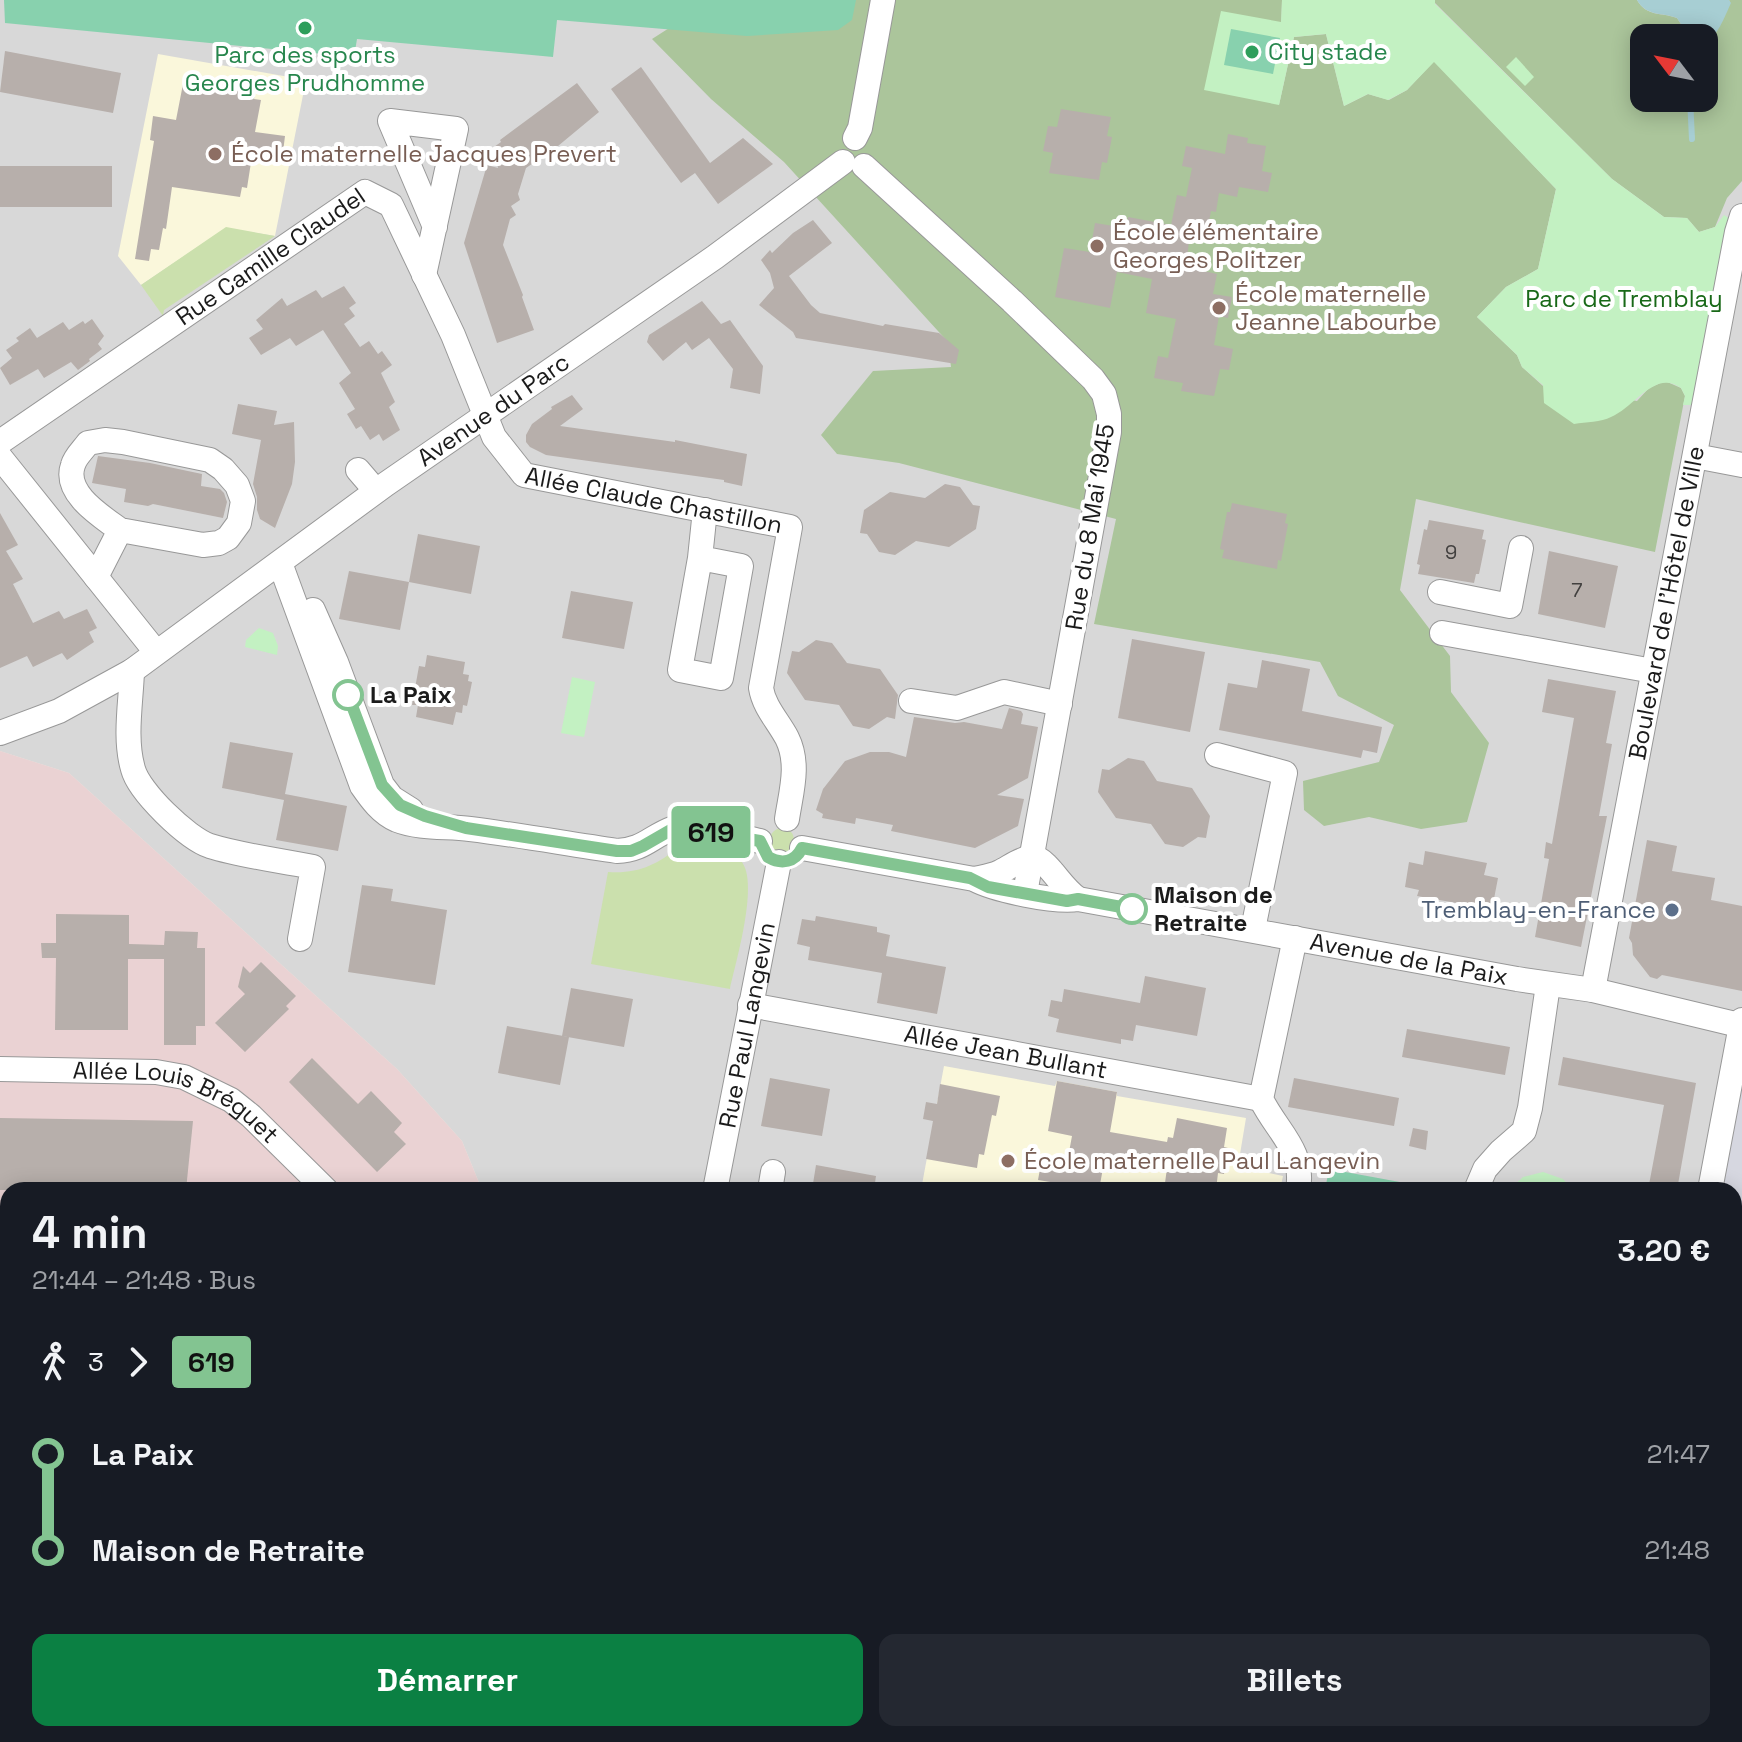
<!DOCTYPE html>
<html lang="fr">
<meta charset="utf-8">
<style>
:root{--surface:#171b24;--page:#242831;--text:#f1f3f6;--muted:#9ea1a6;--accent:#0b8043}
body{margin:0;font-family:"Space Grotesk",sans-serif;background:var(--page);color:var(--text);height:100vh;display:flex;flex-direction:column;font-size:30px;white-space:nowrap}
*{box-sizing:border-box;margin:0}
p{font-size:26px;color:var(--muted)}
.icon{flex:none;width:44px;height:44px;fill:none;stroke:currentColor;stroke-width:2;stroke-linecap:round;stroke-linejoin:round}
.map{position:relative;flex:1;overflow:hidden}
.details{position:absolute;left:0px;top:1182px;width:1742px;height:560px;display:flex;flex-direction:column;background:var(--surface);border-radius:24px 24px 0 0;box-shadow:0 4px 20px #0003}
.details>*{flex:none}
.badge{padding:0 16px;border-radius:6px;font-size:28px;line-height:52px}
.needle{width:52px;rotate:302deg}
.buttons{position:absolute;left:1630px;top:24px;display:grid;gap:16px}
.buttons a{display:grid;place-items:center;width:88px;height:88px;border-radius:16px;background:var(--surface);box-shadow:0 4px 20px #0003;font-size:40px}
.map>.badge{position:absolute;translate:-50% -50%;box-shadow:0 0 0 4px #fff}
.legs{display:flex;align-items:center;gap:12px;height:88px;padding:0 32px;font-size:26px}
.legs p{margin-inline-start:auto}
.headline{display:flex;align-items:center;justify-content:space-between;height:136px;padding:0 32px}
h1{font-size:44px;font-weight:700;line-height:60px}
.action{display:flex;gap:16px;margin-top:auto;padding:16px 32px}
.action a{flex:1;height:92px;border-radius:16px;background:var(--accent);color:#fff;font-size:32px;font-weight:700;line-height:92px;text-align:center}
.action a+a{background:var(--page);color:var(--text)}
ul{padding:0 32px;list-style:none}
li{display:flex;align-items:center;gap:28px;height:96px;font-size:30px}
li i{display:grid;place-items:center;width:12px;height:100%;margin:0 10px;background:currentColor}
li i::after{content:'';width:20px;height:20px;margin:-10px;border:6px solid;border-radius:50%;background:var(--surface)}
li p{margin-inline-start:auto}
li:first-child i{background:linear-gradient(#0000 50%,currentColor 0)}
li:last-child i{background:linear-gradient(currentColor 50%,#0000 0)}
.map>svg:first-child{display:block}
</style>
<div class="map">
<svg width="1742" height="1742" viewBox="0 0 1742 1742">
<rect width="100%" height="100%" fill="#ebe7e1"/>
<path fill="#d8d8d8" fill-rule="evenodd" d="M0,0H1742V1742H0V1345H8V1734H1734V1190H482L462,1141L397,1069L69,773L0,751ZM1644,38H1704V98H1644Z"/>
<polygon fill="#ead2d3" points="0,751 69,773 397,1069 462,1141 482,1190 8,1190 8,1345 0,1345"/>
<g fill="#faf7db">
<polygon points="158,54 306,80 275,236 226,228 141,285 118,256"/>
<polygon points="944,1066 1055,1086 1057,1081 1117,1092 1117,1096 1246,1118 1240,1154 1271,1159 1269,1173 1283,1176 1280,1190 921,1190"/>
<polygon points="425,1734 791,1734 793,1737 793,1742 425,1742"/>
</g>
<g fill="#cbe0ad">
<polygon points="226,227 275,236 164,310 163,316 141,285"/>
<circle cx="782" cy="840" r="12"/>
<path d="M680,846C695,849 723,850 736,857C764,870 735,964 730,989L591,964L608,872C638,874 657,865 680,846Z"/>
</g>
<g fill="#abc59b">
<polygon points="743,0 1282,0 1279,105 1294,37 1326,34 1344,106 1368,94 1389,100 1407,90 1434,61 1556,189 1538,269 1506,287 1477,317 1517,355 1522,367 1543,386 1637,401 1649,388 1665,381 1681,388 1685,396 1655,552 1416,499 1400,590 1450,656 1451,692 1489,743 1467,822 1421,829 1369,817 1324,826 1304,810 1303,781 1379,762 1394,725 1338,696 1320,662 1094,624 1116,519 899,463 837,454 821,435 873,371 951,367 948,342 784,162 711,99 652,39 677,23"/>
<path d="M1435,0H1637C1647,17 1661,12 1677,18L1681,24L1677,38H1644V98H1704V44L1708,43L1730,3L1729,0H1742V181L1727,198L1715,227L1699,232L1687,218L1664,217L1612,179L1435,3Z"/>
</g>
<g fill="#c3f1c2">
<path d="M1282,0H1435V4L1612,179L1664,217L1687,218L1699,232L1715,227L1724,215L1730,219L1695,405H1683L1685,396L1681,388C1655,369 1636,406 1611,417C1601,422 1586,422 1574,424L1544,403L1543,385L1522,367L1517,355L1477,317L1506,287L1538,269L1556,189L1434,62L1407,90L1388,100L1368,94L1344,106L1326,34L1294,37L1279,105L1204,90L1221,11L1281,22Z"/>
<polygon points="1516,57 1534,77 1525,86 1506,67"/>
<polygon points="259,628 273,633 278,646 277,655 245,647 246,640"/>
<polygon points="572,677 595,682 584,737 561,733"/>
<polygon points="1543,1172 1563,1179 1573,1190 1509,1190 1523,1177"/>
</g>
<g fill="#88d1ae">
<polygon points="4,0 856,0 852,20 838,30 747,36 557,20 553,57 357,39 354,57 5,23"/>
<polygon points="1231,29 1280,38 1273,74 1224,65"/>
<polygon points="1329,1169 1427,1187 1426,1190 1325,1190"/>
</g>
<polygon fill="#d6d7e0" points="1742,1049 1742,1293 1734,1336 1734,1190 1720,1190"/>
<path fill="#a7ced3" d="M1637,0H1729L1731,3C1724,18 1718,36 1704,44V38H1677L1681,24L1677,18C1662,12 1647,17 1637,0Z"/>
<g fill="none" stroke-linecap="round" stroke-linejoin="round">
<polyline stroke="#a7ced3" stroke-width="6" points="1690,98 1692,139"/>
</g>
<g fill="#b7afab">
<polygon points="5,51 121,73 113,113 0,92"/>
<polygon points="641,67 710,163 743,138 773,164 718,204 695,173 681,183 611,89"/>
<polygon points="196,80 256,89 254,99 261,100 255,132 285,136 282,160 252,156 247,188 242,187 240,197 172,187 166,229 163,228 159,250 151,249 149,261 135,259 154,141 150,140 153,116 176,120 183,84 196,86"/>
<polygon points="577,83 599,112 558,146 526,168 518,194 520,200 511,206 516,215 510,219 503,245 523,295 522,297 534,330 497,343 464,243 487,165 498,168 494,147 501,142 500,140"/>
<polygon points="1061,109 1111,117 1107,136 1112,137 1107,163 1102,162 1099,180 1049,173 1053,153 1043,151 1048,126 1057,127"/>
<polygon points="1228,134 1248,138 1247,143 1266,146 1262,171 1272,173 1268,192 1239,187 1237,197 1219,193 1216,212 1211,211 1206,237 1190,233 1186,267 1217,274 1213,294 1232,297 1228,318 1219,316 1214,345 1233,349 1229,370 1220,369 1214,396 1181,391 1183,383 1154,378 1158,356 1168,358 1176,319 1146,313 1152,279 1117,272 1110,308 1055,297 1064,248 1090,252 1095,223 1126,228 1128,217 1171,225 1177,195 1186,197 1192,168 1182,166 1186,146 1225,154"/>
<rect x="0" y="166" width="112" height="41"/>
<polygon points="813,220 832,243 789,276 811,305 820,313 883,326 885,324 939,333 959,350 956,364 796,338 793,332 759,305 774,288 770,273 761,260 770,250 772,253 793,233"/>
<polygon points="344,286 356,303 349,308 355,316 344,324 360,347 369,341 378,354 382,351 392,365 381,373 395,402 389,407 400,430 383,441 379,434 370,440 361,426 356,429 347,414 355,409 339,383 351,373 323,330 296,346 290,338 261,355 249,338 263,329 256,320 282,298 287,306 316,290 322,298"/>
<polygon points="702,301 721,324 730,320 763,366 760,394 730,388 733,369 709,338 692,350 686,342 663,361 647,342 649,335"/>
<polygon points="92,319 104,336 98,344 102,349 89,359 90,361 78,370 71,362 44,378 38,369 10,385 0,368 12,358 6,350 19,341 16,338 30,328 37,338 63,322 69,330 83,321 85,324"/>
<polygon points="572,395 583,409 560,426 675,442 675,440 747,454 742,486 724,482 724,480 546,455 530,447 526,442 526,435 532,424 552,409 551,407"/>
<polygon points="238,404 277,411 274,425 294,422 295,462 292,484 275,528 260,519 257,510 257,497 253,484 261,440 232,434"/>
<polygon points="98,456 150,463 202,474 201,486 220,489 224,493 227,502 223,518 153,504 148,506 124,502 126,489 92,483"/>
<polygon points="945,484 960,487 973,505 980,506 976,529 949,547 916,541 895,555 879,552 867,534 860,533 864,510 890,492 925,498"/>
<polygon points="1232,503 1287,514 1285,523 1288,524 1281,561 1278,560 1277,569 1222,558 1224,550 1220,549 1227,512 1230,512"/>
<polygon points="0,513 18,545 6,551 23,579 13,584 33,623 59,611 64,619 87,609 97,628 89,632 94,642 67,660 62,653 33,667 27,656 0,668"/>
<polygon points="1429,520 1484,530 1482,539 1486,540 1479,574 1476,574 1474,583 1418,574 1420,565 1417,564 1424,529 1427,530"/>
<polygon points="418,534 480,546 471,594 409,582"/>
<polygon points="1549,551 1618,566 1605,628 1538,614"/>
<polygon points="349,571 409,582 400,630 339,619"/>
<polygon points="571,591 633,602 624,649 562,638"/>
<polygon points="1132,639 1205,652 1190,732 1118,718"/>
<polygon points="816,640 832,643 847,663 880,669 898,695 895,719 887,717 869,729 853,726 839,705 805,700 787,673 792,651 799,652"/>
<polygon points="427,655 465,662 463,674 469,675 468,681 472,682 470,692 467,706 463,705 462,713 456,712 453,725 416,717 418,705 412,705 419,666 425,667"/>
<polygon points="1262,660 1310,669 1302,711 1382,727 1377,753 1363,750 1361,758 1219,730 1228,683 1257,688"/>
<polygon points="1548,679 1616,691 1606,743 1612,744 1599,816 1607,816 1581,947 1535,937 1549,859 1544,858 1546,842 1552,844 1574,718 1542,712"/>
<polygon points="1009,708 1021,711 1023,714 1021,724 1038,727 1028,778 997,795 1024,799 1018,826 975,848 891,831 893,825 856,818 855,824 822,818 823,814 816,810 823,789 845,761 870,752 889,752 906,757 914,717 955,723 964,722 1002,729"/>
<polygon points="230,742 293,753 285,794 347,806 338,851 276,840 284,800 222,788"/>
<polygon points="1128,758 1144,761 1157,781 1192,788 1210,816 1206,838 1198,837 1183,847 1165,844 1151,824 1116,818 1098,792 1102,769 1109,770"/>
<polygon points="1647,840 1677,846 1672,871 1715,878 1711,900 1742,906 1742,991 1662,975 1657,979 1650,977 1633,955 1632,943 1629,938"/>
<polygon points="1425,851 1487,863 1484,875 1498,878 1493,904 1480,901 1479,907 1417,896 1419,890 1405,887 1409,862 1423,865"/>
<polygon points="362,885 393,889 391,901 447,910 435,985 348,972"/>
<polygon points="56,914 129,915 129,944 164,945 165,931 198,932 197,948 205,948 205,1026 196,1026 196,1045 164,1045 164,959 128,959 128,1030 55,1030 56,958 42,958 41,943 56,943"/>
<polygon points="816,916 877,927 877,932 890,935 886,956 946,967 937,1014 877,1003 882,973 808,960 810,947 797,944 802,919 815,921"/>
<polygon points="261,962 296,996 286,1006 289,1009 245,1052 215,1023 245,994 238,987 243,966 250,973"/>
<polygon points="1145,976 1206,988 1197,1036 1136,1025 1133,1041 1121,1039 1121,1044 1056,1032 1059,1019 1048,1016 1051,1000 1062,1002 1064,989 1140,1003"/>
<polygon points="571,988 633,999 624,1047 562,1036"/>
<polygon points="507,1026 569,1037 560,1085 498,1073"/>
<polygon points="1407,1029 1510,1047 1505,1075 1402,1057"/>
<polygon points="1563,1057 1696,1083 1677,1190 1648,1190 1664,1105 1558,1085"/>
<polygon points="312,1058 358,1104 371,1091 402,1123 394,1132 406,1144 377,1172 289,1082"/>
<polygon points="770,1078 830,1089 822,1136 761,1126"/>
<polygon points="1294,1078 1399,1098 1394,1126 1288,1107"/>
<polygon points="1057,1081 1117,1092 1110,1132 1167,1142 1168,1137 1173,1138 1177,1118 1227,1128 1224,1147 1228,1148 1224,1174 1218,1173 1216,1190 1165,1183 1167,1168 1105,1157 1099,1190 1038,1180 1042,1158 1067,1163 1072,1136 1048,1131"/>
<polygon points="940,1084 1000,1096 996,1116 992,1115 984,1155 979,1154 977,1168 926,1159 933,1121 923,1119 926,1102 937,1104"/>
<polygon points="0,1118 193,1121 186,1190 0,1190"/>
<polygon points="1413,1128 1428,1131 1426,1150 1409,1146"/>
<polygon points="816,1165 876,1176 874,1190 812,1190"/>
</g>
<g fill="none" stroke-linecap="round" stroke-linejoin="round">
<g stroke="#989898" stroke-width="26">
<g id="minor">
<polyline points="855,138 860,128 883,0"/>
<polyline points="864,166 1012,301 1093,379 1104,394 1109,414 1109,432 1025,893"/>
<polyline points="424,275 456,129 390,121 435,227"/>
<path id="s1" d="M0,442L365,192L391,205L453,335L494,437L524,475L790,527L761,688C764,707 778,721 787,738C800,764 791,792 787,819"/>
<polyline points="1695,456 1742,465"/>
<polyline points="0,457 156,652"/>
<polyline points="358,470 376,491"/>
<polyline points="700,558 741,566 721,678 680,670 700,558 705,510"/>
<path d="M280,563L362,786C371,799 381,813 397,820C420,829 446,826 470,829C519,835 568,844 617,851C644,850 651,836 674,828C692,822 740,837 760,841"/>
<path d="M96,577L120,530L203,545L219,543L228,538L239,523L243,501L237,485L223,469L210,460L123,442L105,440L88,443C83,450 75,457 73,465C63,493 101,516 120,530"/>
<polyline points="1440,592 1510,606 1521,548"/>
<polyline points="313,610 336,662 382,785 392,798 411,810"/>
<polyline points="1442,633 1653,671"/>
<path d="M132,671C131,702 124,738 133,769C139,792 187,838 210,846C242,856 279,860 313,867L300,939"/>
<polyline points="911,701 957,708 1004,692 1060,704"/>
<path id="s2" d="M0,733L59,711L132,671L386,484L715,257L843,162"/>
<polyline points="1217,755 1285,773 1253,929"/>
<path id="s3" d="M802,848L974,879C994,890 1056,903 1078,899L1517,979L1593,990L1739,1025"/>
<path d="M974,879C983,877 992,876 1000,872C1014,865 1031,849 1046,865C1058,877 1064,889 1078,899"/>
<path d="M1295,938L1261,1099C1277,1132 1305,1150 1298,1190"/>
<path id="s4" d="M1593,990L1737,232L1742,216"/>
<path id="s5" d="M750,1005L1261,1099"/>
<path id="s6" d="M0,1069L156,1072L184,1077L231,1100L251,1116L326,1190"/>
<path id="s7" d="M715,1190L779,862"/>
<polyline points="770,1190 773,1172"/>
<polyline points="1476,1190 1485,1169 1501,1151 1524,1131 1530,1108 1548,985"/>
<polyline points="1710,1190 1742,1020"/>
<polyline points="1734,1409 1742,1364"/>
<polyline points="0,1656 8,1659"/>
<polyline points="877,1734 886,1742"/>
<polyline points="46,1742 47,1734"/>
<polyline points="389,1742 389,1734"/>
<polyline points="815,1742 816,1734"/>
<polyline points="1072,1742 1073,1734"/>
<polyline points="1288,1742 1290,1734"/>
<polyline points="1530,1742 1531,1734"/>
<polyline points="1668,1742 1668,1734"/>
</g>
</g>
<g stroke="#7f5012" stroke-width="32">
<g id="major">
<polyline points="0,1366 8,1366"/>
<polyline points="0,1402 8,1402"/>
<polyline points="1734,1595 1742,1596"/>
<polyline points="1734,1632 1742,1633"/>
</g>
</g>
<use href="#minor" stroke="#fff" stroke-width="24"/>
<use href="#major" stroke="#efc6a2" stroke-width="30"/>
</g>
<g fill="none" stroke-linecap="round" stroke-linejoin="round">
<g stroke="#fff" stroke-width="18">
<path id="line-1" d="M348,695L382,785L400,805L425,816L466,828L617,851H631L643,846L676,827L760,841L768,857C782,865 795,862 802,848L970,878L988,887L1067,901L1078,899L1132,909"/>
</g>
<use href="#line-1" stroke="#83c491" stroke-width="12"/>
</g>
<g fill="#2e9e5b" stroke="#fff" stroke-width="3">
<circle cx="305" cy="28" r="8"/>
<circle cx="1252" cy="52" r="8"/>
</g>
<g fill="#8d6e63" stroke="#fff" stroke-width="3">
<circle cx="215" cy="154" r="8"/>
<circle cx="1097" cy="246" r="8"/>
<circle cx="1219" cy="308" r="8"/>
<circle cx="1008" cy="1161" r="8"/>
</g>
<g fill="#fff" stroke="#83c491" stroke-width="4">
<circle cx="348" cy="695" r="14"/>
<circle cx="1132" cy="909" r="14"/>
</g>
<circle fill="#5c6f8a" stroke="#fff" stroke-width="3" cx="1672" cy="910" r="8"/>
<g text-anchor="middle" stroke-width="8" stroke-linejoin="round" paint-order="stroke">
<g font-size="20" fill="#42403f">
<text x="1451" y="559">9</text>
<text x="1577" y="597">7</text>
</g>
<g font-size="24" fill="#27864d" stroke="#fff" text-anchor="start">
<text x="1268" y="60">City stade</text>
<text x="305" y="63" text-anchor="middle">Parc des sports<tspan x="305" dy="28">Georges Prudhomme</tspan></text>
</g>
<g font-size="24" fill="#785e54" stroke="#fff" text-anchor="start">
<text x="231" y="162">École maternelle Jacques Prevert</text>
<text x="1113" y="240">École élémentaire<tspan x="1113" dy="28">Georges Politzer</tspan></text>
<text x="1235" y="302">École maternelle<tspan x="1235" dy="28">Jeanne Labourbe</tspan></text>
<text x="1024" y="1169">École maternelle Paul Langevin</text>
</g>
<g font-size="24" fill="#1b1b1b" stroke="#fff">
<text dy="8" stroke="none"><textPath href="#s1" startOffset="328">Rue Camille Claudel</textPath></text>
<text dy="8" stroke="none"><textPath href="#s2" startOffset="592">Avenue du Parc</textPath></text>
<text dy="8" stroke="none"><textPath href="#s1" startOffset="906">Allée Claude Chastillon</textPath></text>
<text transform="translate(1090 527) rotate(-81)" y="8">Rue du 8 Mai 1945</text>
<text dy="8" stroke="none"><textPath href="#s4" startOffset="394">Boulevard de l'Hôtel de Ville</textPath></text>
<text dy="8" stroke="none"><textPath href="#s3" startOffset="618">Avenue de la Paix</textPath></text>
<text dy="8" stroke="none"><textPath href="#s7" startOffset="168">Rue Paul Langevin</textPath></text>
<text dy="8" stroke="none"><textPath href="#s5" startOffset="260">Allée Jean Bullant</textPath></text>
<text dy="8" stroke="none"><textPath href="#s6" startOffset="184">Allée Louis Bréguet</textPath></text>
</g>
<g font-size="24" fill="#196918" stroke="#fff">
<text x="1624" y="307">Parc de Tremblay</text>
</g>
<g font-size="24" font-weight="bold" fill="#1b1b1b" stroke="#fff" text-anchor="start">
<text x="370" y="703">La Paix</text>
<text x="1154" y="903">Maison de<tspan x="1154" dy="28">Retraite</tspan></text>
</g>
<g font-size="24" fill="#4e5e75" stroke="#fff" text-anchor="end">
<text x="1656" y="918">Tremblay-en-France</text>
</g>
</g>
</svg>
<div class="buttons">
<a><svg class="needle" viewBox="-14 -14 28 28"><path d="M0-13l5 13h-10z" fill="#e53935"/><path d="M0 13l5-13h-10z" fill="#9ea1a6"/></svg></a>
</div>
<b class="badge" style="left:711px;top:832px;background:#83c491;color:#111">619</b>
<section class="details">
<div class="headline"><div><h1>4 min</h1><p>21:44 – 21:48 · Bus</p></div><b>3.20 €</b></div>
<div class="legs"><svg class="icon" aria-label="walk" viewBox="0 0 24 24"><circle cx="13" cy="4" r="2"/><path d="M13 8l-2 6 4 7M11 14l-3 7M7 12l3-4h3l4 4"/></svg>3<svg class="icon" aria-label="forward" viewBox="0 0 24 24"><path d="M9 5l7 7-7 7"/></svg><b class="badge" style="background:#83c491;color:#111">619</b></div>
<ul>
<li><i style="color:#83c491"></i><b>La Paix</b><p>21:47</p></li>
<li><i style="color:#83c491"></i><b>Maison de Retraite</b><p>21:48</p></li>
</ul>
<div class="action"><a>Démarrer</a><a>Billets</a></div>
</section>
</div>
